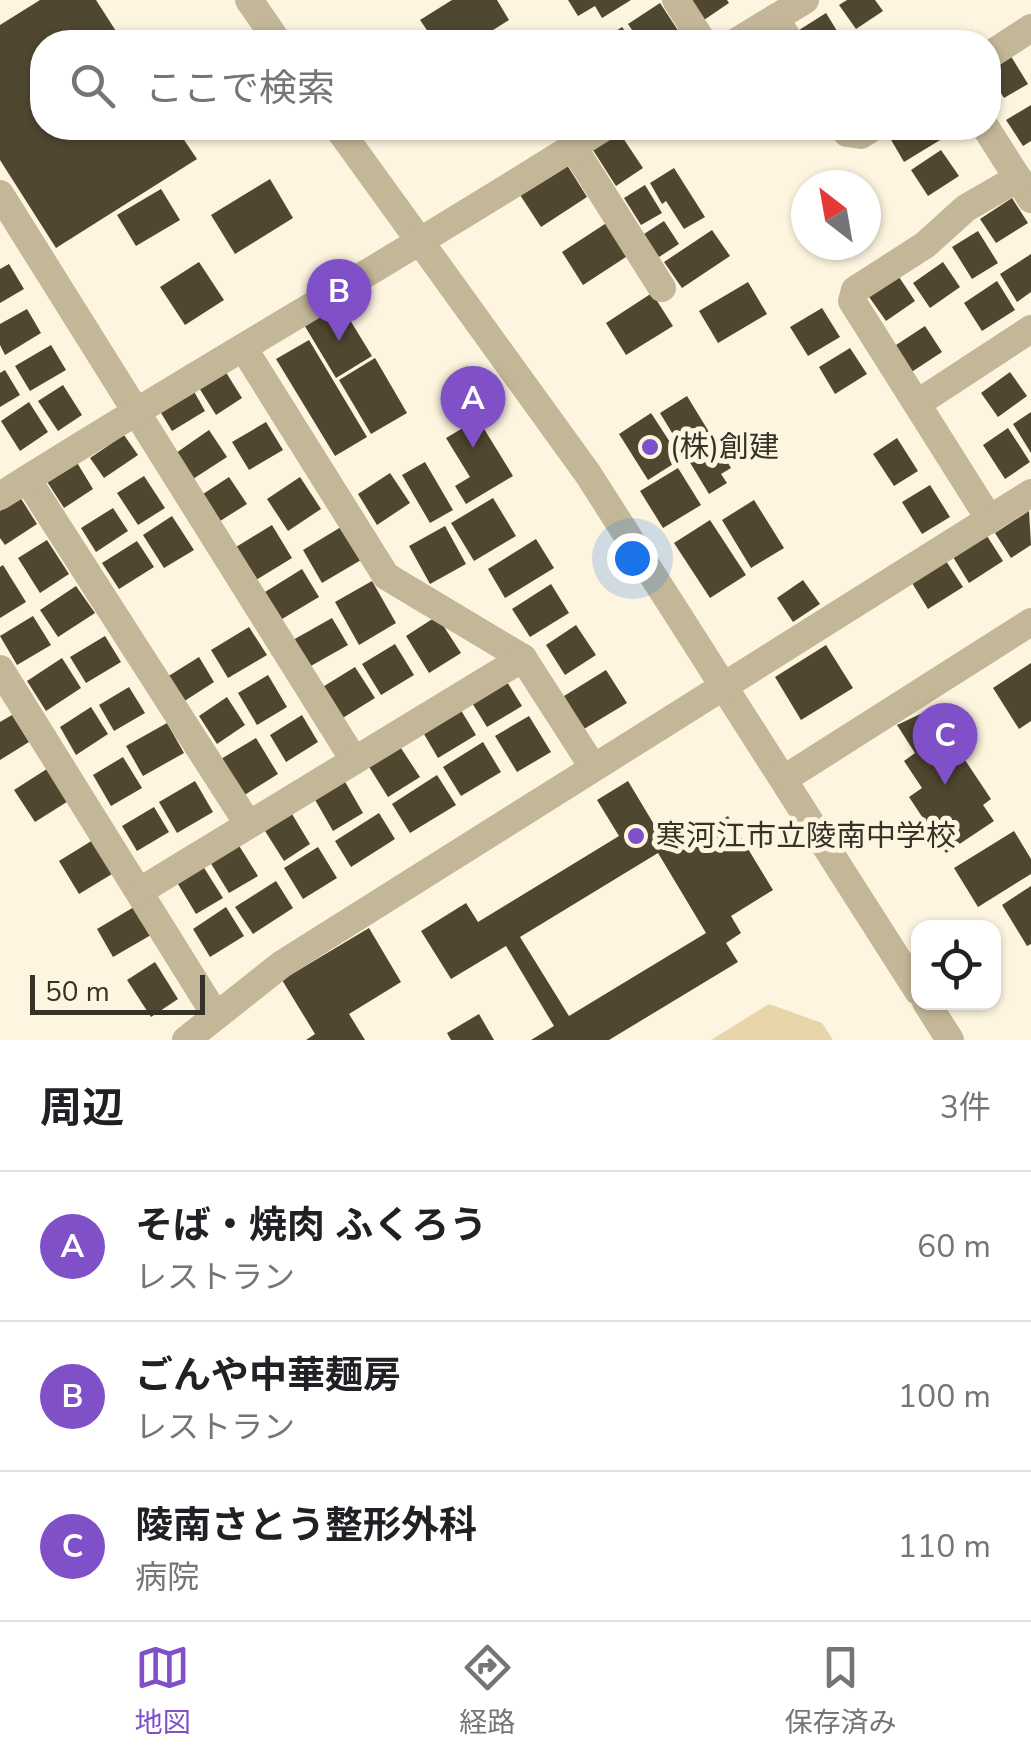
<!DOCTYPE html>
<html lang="ja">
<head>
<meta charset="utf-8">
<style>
  :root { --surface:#fff; --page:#f6f6f6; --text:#202124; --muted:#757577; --line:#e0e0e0; --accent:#8050c8 }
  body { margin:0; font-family:"Nunito Sans","Noto Sans JP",sans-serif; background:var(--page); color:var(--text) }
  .controls { position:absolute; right:30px; bottom:30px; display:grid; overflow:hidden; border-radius:20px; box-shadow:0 2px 8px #0004 }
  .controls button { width:90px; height:90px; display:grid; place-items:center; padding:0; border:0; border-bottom:2px solid var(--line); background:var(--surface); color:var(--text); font:50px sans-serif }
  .compass { position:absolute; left:791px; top:170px; width:90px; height:90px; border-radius:50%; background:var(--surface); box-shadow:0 2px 8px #0004; rotate:329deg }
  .scale { position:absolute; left:30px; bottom:25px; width:175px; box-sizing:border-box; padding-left:10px; border:5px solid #363228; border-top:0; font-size:28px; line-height:35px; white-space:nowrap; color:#363228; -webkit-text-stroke:8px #fef5e0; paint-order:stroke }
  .you { position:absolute; left:632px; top:558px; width:35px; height:35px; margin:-25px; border:8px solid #fff; border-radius:50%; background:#1a73e8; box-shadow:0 0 0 15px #1a73e833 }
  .badge { display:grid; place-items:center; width:65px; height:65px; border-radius:50%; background:var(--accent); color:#fff; font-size:32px; font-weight:700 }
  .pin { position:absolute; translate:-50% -82px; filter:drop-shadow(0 2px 5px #0008) }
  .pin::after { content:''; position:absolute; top:52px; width:35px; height:30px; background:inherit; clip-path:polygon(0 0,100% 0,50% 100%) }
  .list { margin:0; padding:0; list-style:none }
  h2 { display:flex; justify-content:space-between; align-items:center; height:130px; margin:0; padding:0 40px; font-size:42px }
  h2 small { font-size:32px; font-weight:400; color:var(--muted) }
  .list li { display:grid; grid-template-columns:65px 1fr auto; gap:30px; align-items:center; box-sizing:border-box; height:150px; padding:0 40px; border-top:2px solid var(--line) }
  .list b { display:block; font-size:38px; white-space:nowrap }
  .list p { margin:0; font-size:32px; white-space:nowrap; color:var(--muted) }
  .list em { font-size:32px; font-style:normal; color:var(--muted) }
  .icon { flex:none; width:55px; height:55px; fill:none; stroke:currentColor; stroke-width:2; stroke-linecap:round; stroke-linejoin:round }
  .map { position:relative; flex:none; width:1031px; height:1040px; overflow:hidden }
  .search { position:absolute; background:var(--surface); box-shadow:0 2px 8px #0004; left:30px; right:30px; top:30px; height:110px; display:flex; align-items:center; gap:25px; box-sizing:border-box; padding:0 35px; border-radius:40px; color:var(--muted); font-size:38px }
  .sheet { height:580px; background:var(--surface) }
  nav { display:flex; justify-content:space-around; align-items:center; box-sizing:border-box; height:140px; border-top:2px solid var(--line); background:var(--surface); font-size:28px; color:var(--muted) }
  nav a { display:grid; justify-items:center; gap:5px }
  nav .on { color:var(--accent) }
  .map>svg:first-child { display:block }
  .green { fill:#e8d5a9 }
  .building { fill:#504730; fill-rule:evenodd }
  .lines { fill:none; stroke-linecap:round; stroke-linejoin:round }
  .minor { stroke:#c4b798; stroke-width:28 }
  .poi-dot { fill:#8050c8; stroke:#fef5e0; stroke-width:4 }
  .labels { text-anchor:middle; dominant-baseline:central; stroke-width:10; stroke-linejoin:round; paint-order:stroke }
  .poi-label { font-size:30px; fill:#363228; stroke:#fef5e0; text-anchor:start }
</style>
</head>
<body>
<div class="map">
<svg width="1031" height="1040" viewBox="0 0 1031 1040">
  <rect width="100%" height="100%" fill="#fef5e0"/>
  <path class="green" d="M 769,1004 L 822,1023 L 833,1040 L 711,1040 Z"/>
  <g class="building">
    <path d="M 40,0 L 96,0 L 123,42 L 42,42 L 42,128 L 176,128 L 197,159 L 56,248 L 0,160 L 0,25 Z"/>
    <path d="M 452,0 L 497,0 L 509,20 L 474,42 L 435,42 L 420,20 Z"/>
    <path d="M 568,0 L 631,0 L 602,18 L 595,6 L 578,16 Z"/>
    <path d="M 692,0 L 727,0 L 729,3 L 704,20 Z"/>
    <path d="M 847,0 L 875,0 L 883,11 L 856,29 L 839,5 Z"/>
    <path d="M 660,3 L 681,35 L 670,42 L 640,42 L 628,24 Z"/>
    <path d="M 826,13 L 842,39 L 837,42 L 803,42 L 796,32 Z"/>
    <path d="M 622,27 L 633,42 L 600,42 Z"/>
    <path d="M 1009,53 L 1028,84 L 1004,98 L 988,72 L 988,65 Z"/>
    <path d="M 1031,105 L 1031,141 L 1023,146 L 1006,120 Z"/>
    <path d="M 896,128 L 946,128 L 950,134 L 904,162 L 887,133 Z"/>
    <path d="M 617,129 L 643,168 L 616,186 L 591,147 Z"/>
    <path d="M 941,150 L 959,176 L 928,196 L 911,170 Z"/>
    <path d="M 567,165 L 587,197 L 541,227 L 520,195 Z"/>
    <path d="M 674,168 L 705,217 L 684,229 L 666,201 L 662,204 L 650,183 Z"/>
    <path d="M 270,179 L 293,218 L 235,254 L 211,215 Z"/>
    <path d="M 645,185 L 662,213 L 641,225 L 624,198 Z"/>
    <path d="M 161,189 L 180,220 L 136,246 L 117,215 Z"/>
    <path d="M 1012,198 L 1028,223 L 996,243 L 980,219 Z"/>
    <path d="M 664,221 L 679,244 L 659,257 L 644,234 Z"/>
    <path d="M 608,222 L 629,255 L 583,285 L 562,252 Z"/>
    <path d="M 712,230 L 730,256 L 682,288 L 664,262 Z"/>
    <path d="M 978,231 L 998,263 L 972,279 L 952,247 Z"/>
    <path d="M 1031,254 L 1031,292 L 1017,302 L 1000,274 Z"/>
    <path d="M 199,262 L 224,300 L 185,325 L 160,287 Z"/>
    <path d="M 943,262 L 960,287 L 930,308 L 913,283 Z"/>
    <path d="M 9,264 L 24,289 L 0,303 L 0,269 Z"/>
    <path d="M 897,274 L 915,301 L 886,321 L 867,294 Z"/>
    <path d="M 997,281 L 1015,310 L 982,331 L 964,303 Z"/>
    <path d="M 748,282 L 767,314 L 718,343 L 699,311 Z"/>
    <path d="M 652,293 L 673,326 L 626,355 L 606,323 Z"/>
    <path d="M 339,302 L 372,356 L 336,378 L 303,323 Z"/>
    <path d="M 822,308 L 840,337 L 808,356 L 790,327 Z"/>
    <path d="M 27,309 L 41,333 L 5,355 L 0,345 L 0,324 Z"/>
    <path d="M 925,326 L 942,352 L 910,373 L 893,347 Z"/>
    <path d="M 309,340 L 367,437 L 335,456 L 276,359 Z"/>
    <path d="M 51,345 L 66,370 L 30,391 L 15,366 Z"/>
    <path d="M 850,348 L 867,374 L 835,394 L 819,367 Z"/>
    <path d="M 375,358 L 407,413 L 371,434 L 339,380 Z"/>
    <path d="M 222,366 L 242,398 L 216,415 L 196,383 Z"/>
    <path d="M 5,370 L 20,395 L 0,407 L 0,373 Z"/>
    <path d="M 1010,372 L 1027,396 L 998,417 L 981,393 Z"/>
    <path d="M 63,385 L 82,415 L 58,431 L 38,401 Z"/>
    <path d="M 192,388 L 205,411 L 172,431 L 158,408 Z"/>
    <path d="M 687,396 L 731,468 L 721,474 L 727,483 L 709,494 L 660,413 Z"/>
    <path d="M 29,402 L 48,432 L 20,451 L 1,421 Z"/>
    <path d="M 1031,412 L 1031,453 L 1013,424 Z"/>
    <path d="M 651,413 L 681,459 L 648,480 L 619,434 Z"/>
    <path d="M 478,419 L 513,476 L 466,504 L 455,486 L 470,477 L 446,438 Z"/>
    <path d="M 266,422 L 283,450 L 249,470 L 232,442 Z"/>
    <path d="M 1008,428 L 1030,462 L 1005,479 L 983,445 Z"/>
    <path d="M 209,430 L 227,457 L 193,479 L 176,453 Z"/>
    <path d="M 124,435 L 138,455 L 104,478 L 90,458 Z"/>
    <path d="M 897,438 L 918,471 L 894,486 L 873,454 Z"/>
    <path d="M 76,461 L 93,489 L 64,508 L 46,480 Z"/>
    <path d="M 425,462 L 453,510 L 430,523 L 402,475 Z"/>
    <path d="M 678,468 L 701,505 L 663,528 L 640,491 Z"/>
    <path d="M 390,473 L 410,503 L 377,525 L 358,494 Z"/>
    <path d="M 144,476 L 165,508 L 138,525 L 117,493 Z"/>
    <path d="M 229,477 L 247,504 L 217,523 L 200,496 Z"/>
    <path d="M 300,477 L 321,509 L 288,531 L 267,499 Z"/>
    <path d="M 930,485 L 950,517 L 922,534 L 902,502 Z"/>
    <path d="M 20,497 L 37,524 L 5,545 L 0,538 L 0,511 Z"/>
    <path d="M 493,498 L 516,536 L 474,561 L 451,523 Z"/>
    <path d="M 754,500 L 784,548 L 751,568 L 722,520 Z"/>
    <path d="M 113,508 L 128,531 L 96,552 L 81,528 Z"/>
    <path d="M 1029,511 L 1031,545 L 1011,558 L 995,533 Z"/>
    <path d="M 172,516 L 194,550 L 164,568 L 143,535 Z"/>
    <path d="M 710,520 L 746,575 L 710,598 L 674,543 Z"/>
    <path d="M 272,525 L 292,558 L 256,580 L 236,547 Z"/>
    <path d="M 445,526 L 466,564 L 430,584 L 409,546 Z"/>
    <path d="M 341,527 L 361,560 L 322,583 L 303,550 Z"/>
    <path d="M 987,536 L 1003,561 L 969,583 L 953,557 Z"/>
    <path d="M 536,539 L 554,568 L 505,598 L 488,569 Z"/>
    <path d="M 47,540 L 69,574 L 40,593 L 18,558 Z"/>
    <path d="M 137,541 L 154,567 L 119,589 L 102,563 Z"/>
    <path d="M 946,561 L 963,587 L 928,609 L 912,583 Z"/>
    <path d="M 3,565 L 26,602 L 0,618 L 0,567 Z"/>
    <path d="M 302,569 L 319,597 L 282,619 L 265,592 Z"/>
    <path d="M 803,580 L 820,604 L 793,622 L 777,598 Z"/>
    <path d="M 372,581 L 396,623 L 359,645 L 335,602 Z"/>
    <path d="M 551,584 L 569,613 L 530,637 L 512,609 Z"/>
    <path d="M 76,586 L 95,613 L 58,637 L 40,610 Z"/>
    <path d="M 33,616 L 51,645 L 17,665 L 0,636 Z"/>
    <path d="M 437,616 L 461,653 L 429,673 L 406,636 Z"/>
    <path d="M 332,618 L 348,645 L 309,667 L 293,640 Z"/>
    <path d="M 576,625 L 596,655 L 565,675 L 546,645 Z"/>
    <path d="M 249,627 L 267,655 L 228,678 L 211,650 Z"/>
    <path d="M 105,636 L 121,662 L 86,683 L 70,657 Z"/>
    <path d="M 395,644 L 414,675 L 381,695 L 362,664 Z"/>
    <path d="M 826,645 L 853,688 L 801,720 L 775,677 Z"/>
    <path d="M 199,657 L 214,682 L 183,702 L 167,677 Z"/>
    <path d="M 62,658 L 81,688 L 46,711 L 27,681 Z"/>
    <path d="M 1031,663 L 1031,721 L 1019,729 L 993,688 Z"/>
    <path d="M 355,667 L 375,698 L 341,719 L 321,688 Z"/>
    <path d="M 606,670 L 627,703 L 584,729 L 564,696 Z"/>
    <path d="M 268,675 L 287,707 L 257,725 L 238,693 Z"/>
    <path d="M 504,677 L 522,706 L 487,727 L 469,698 Z"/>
    <path d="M 129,687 L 145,713 L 114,731 L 99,705 Z"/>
    <path d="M 227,697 L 245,725 L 217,744 L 199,716 Z"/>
    <path d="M 91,707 L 108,734 L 76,755 L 60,727 Z"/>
    <path d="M 459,707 L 476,735 L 438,758 L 421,729 Z"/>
    <path d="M 931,709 L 991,799 L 983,805 L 994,821 L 946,853 L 909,797 L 922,788 L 904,761 L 915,753 L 897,725 Z"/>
    <path d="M 12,715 L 29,742 L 0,760 L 0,722 Z"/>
    <path d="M 302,715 L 318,742 L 286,762 L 270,735 Z"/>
    <path d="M 529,716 L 551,752 L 517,772 L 495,736 Z"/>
    <path d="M 167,723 L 184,753 L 143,776 L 126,746 Z"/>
    <path d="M 256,738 L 278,774 L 243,796 L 221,759 Z"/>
    <path d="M 397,742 L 420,777 L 388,797 L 366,762 Z"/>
    <path d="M 483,742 L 501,772 L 461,796 L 443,767 Z"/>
    <path d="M 123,757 L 142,788 L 111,806 L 93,775 Z"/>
    <path d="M 50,767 L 70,800 L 35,822 L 14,790 Z"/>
    <path d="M 437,775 L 456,805 L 410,833 L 392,804 Z"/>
    <path d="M 344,780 L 363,813 L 333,831 L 314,798 Z"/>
    <path d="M 195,781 L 213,812 L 177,833 L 159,802 Z"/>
    <path d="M 628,781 L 670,851 L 728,816 L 773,890 L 731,916 L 741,933 L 726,943 L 738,962 L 609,1040 L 531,1040 L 554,1026 L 506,946 L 451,979 L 421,931 L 466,903 L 478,922 L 619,836 L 597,800 ZM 658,853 L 706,933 L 569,1016 L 520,937 Z"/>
    <path d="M 154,807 L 169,832 L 137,851 L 122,826 Z"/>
    <path d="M 379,813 L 395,839 L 351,867 L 335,841 Z"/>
    <path d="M 292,814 L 310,844 L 284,861 L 265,831 Z"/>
    <path d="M 1014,831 L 1031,859 L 1031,874 L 978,907 L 954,868 Z"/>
    <path d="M 93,840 L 112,874 L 79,894 L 59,861 Z"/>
    <path d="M 238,844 L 258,876 L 229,893 L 210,862 Z"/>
    <path d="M 318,847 L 337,878 L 303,899 L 284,868 Z"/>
    <path d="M 201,863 L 223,898 L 196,914 L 175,879 Z"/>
    <path d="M 276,881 L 293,908 L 253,934 L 235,907 Z"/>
    <path d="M 1031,886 L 1031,944 L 1027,946 L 1002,905 Z"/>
    <path d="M 134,907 L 151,935 L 113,957 L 97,929 Z"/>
    <path d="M 226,907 L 244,936 L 210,957 L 193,929 Z"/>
    <path d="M 369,928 L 401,982 L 349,1014 L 365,1040 L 306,1040 L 315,1034 L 282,980 Z"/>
    <path d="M 155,962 L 178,999 L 151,1017 L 127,980 Z"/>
    <path d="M 479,1014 L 494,1040 L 451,1040 L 447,1033 Z"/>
  </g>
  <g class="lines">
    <g class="minor">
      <path d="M 249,0 L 278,42"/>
      <path d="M 676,0 L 703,42"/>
      <path d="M 775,18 L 790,42"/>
      <path d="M 736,42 L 805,0"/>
      <path d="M 988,56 L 1031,28"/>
      <path d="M 338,128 L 588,474 L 918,991"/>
      <path d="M 843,128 L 847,133 L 861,135 L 872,128"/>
      <path d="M 986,128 L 1031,199"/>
      <path d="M 573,147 L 662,288"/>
      <path d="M 0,194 L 354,760"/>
      <path d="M 244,349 L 386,576 L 523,658"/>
      <path d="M 918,403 L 1031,329"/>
      <path d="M 27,479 L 248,824"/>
      <path d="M 0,496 C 199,370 404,255 603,128"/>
      <path d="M 990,520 L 852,301 L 855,290 L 925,245 L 966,208 L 1018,178"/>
      <path d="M 0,669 L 216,1016"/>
      <path d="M 784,779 L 1031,622"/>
      <path d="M 140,891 L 523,658 L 593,767"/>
      <path d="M 926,1002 L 950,1040"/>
      <path d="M 186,1040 L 282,964 L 1031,493"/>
    </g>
  </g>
  <g class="poi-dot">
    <circle cx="650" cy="447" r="10"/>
    <circle cx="636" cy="836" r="10"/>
  </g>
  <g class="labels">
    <g class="poi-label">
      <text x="670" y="447">(株)創建</text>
      <text x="656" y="836">寒河江市立陵南中学校</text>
    </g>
  </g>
</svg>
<div class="controls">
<button><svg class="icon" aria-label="locate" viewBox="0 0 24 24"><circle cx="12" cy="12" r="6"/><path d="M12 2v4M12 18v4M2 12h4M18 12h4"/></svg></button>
</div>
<svg class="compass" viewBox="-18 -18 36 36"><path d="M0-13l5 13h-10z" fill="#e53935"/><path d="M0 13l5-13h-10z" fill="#757577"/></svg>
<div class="scale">50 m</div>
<div class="you"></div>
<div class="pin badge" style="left:473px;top:448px">A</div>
<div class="pin badge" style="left:339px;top:341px">B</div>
<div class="pin badge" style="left:945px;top:785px">C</div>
<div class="search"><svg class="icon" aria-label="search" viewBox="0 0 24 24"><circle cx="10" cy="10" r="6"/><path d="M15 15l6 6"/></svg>ここで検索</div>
</div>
<section class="sheet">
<h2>周辺<small>3件</small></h2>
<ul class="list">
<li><span class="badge">A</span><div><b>そば・焼肉 ふくろう</b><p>レストラン</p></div><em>60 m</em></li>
<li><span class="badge">B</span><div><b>ごんや中華麺房</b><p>レストラン</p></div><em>100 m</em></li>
<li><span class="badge">C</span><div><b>陵南さとう整形外科</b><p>病院</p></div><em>110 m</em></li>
</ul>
</section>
<nav>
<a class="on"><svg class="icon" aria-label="map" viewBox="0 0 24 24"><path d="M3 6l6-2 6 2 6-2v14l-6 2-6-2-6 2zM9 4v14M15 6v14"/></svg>地図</a>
<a><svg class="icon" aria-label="directions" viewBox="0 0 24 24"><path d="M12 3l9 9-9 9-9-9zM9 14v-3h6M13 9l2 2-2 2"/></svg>経路</a>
<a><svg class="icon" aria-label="saved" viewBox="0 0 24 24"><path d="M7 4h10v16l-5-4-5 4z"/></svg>保存済み</a>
</nav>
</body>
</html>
